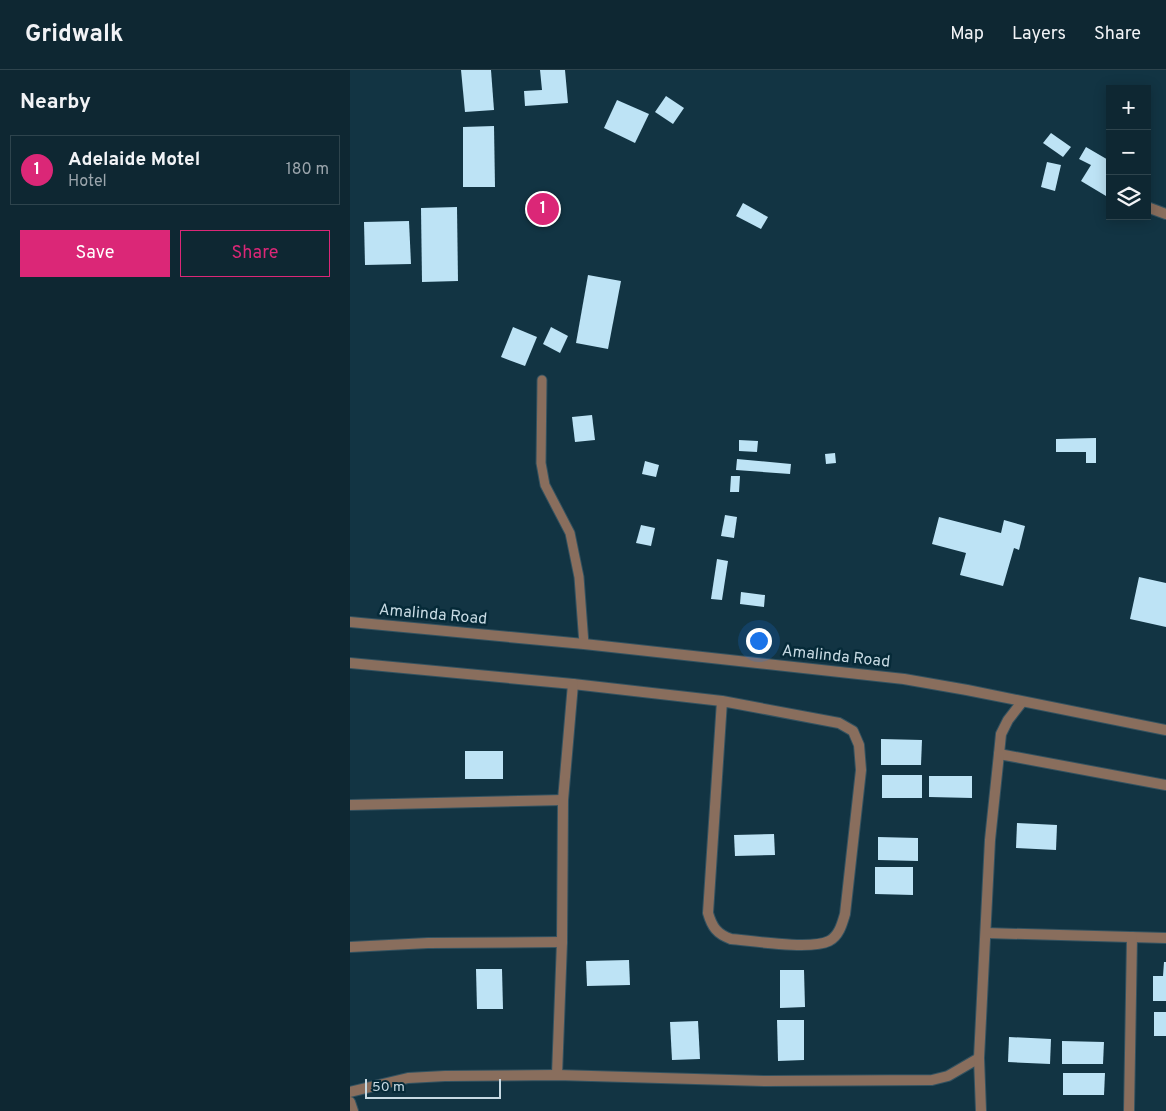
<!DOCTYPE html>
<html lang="en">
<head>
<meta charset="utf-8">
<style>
  :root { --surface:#0e2732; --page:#1c333e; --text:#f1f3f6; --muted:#9ba5ac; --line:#2e444d; --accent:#db2777 }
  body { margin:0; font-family:Overpass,sans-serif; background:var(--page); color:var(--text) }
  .controls { position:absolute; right:15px; top:15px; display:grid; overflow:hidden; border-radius:0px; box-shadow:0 2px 12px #0003 }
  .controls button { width:45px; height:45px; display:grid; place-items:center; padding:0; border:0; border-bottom:1px solid var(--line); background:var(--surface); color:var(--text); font:25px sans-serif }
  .scale { position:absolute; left:15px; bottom:12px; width:136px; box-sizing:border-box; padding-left:5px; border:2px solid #c7dae3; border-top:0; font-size:14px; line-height:18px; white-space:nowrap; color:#c7dae3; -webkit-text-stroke:4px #062a38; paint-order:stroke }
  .you { position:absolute; left:408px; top:570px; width:18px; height:18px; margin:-12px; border:4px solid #fff; border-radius:50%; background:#1a73e8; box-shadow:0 0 0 8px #1a73e833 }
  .badge { display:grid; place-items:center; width:32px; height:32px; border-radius:50%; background:var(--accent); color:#fff; font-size:16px; font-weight:700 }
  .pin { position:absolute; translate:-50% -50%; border:2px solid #fff; box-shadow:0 1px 5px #0006 }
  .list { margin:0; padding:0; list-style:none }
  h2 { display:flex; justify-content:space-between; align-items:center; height:65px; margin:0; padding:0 20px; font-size:21px }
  h2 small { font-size:16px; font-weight:400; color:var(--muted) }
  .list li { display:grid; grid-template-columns:32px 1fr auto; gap:15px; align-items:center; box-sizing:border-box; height:70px; margin:0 10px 10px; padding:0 10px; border:1px solid var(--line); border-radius:0px }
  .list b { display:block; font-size:19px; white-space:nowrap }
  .list p { margin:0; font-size:16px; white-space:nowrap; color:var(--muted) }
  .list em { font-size:16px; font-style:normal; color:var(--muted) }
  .actions { display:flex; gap:10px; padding:15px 20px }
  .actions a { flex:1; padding:11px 0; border:1px solid var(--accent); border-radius:0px; text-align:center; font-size:18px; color:var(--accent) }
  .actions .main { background:var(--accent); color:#fff }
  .icon { flex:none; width:28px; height:28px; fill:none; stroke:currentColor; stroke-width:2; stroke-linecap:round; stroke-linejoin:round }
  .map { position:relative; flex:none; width:816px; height:1041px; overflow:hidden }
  header { display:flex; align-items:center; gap:30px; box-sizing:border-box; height:70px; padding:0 25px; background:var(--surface); border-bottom:1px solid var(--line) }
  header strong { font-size:24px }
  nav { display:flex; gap:28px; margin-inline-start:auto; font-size:18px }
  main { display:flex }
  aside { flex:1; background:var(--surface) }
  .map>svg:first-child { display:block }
  .building { fill:#bde3f5 }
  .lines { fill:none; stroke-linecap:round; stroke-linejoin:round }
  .service-casing { stroke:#335260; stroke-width:11 }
  .minor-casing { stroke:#335260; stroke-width:12 }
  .tertiary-casing { stroke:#335260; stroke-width:12 }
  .service { stroke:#896e5d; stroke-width:9 }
  .minor { stroke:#896e5d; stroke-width:10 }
  .tertiary { stroke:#896e5d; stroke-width:10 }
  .labels { text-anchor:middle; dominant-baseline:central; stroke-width:5; stroke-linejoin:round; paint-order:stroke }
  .street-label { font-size:16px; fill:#c7dae3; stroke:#062a38 }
</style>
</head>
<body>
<header>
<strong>Gridwalk</strong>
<nav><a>Map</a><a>Layers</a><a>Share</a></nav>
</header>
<main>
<aside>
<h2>Nearby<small></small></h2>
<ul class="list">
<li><span class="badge">1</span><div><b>Adelaide Motel</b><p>Hotel</p></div><em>180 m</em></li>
</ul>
<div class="actions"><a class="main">Save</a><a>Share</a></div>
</aside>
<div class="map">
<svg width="816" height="1041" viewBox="0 0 816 1041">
  <rect width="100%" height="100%" fill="#123443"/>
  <g class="building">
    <path d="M 111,0 L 141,0 L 144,40 L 115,42 Z"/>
    <path d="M 190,0 L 215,0 L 218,33 L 175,36 L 174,21 L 192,20 Z"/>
    <path d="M 316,26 L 334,38 L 323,54 L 305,42 Z"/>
    <path d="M 267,30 L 299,44 L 285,73 L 254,58 Z"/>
    <path d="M 144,56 L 145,117 L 113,117 L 113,57 Z"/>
    <path d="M 701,63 L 721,77 L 713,87 L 693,73 Z"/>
    <path d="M 736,77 L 760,91 L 760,119 L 756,126 L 731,111 L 741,95 L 729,89 Z"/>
    <path d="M 697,92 L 711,95 L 705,121 L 691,117 Z"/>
    <path d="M 393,133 L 418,147 L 411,159 L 386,146 Z"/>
    <path d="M 107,137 L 108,211 L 72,212 L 71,138 Z"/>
    <path d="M 59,151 L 61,194 L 15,195 L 14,152 Z"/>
    <path d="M 238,205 L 271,211 L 258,279 L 226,273 Z"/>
    <path d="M 163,257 L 187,267 L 175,296 L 151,287 Z"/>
    <path d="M 201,257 L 218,266 L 210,283 L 193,274 Z"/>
    <path d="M 242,345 L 245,370 L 225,372 L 222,347 Z"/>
    <path d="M 746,368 L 746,393 L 736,393 L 736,382 L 706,382 L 706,369 Z"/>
    <path d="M 389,370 L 408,371 L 407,382 L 389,381 Z"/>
    <path d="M 485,383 L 486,393 L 476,394 L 475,384 Z"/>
    <path d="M 387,389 L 441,394 L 440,404 L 386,400 Z"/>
    <path d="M 295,391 L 309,395 L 306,407 L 292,404 Z"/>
    <path d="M 381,406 L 390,406 L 389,422 L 380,422 Z"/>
    <path d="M 375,445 L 387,447 L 384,468 L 371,466 Z"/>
    <path d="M 589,447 L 651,463 L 654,450 L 675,456 L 669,480 L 664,478 L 653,516 L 610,505 L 616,483 L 582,474 Z"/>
    <path d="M 291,455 L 305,458 L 301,476 L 286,473 Z"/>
    <path d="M 367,489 L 378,491 L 372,530 L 361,529 Z"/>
    <path d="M 789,507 L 816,513 L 816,557 L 780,549 Z"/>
    <path d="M 391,522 L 415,525 L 414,537 L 390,534 Z"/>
    <path d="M 531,669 L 572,670 L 571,695 L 531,695 Z"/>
    <rect x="115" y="681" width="38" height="28"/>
    <rect x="532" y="705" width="40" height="23"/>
    <path d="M 579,706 L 622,706 L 622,728 L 579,727 Z"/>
    <path d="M 667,753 L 707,755 L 706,780 L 666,778 Z"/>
    <path d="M 424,764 L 425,785 L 385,786 L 384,765 Z"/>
    <path d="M 528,767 L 568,768 L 568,791 L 528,790 Z"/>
    <path d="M 525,797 L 563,797 L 563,825 L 525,824 Z"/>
    <path d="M 279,890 L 280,915 L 237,916 L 236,891 Z"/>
    <path d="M 814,892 L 816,892 L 816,931 L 803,931 L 803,906 L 813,906 Z"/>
    <path d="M 126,899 L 152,899 L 153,939 L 127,939 Z"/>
    <path d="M 430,900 L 454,900 L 455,937 L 430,938 Z"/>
    <rect x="804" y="942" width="12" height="24"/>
    <path d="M 427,950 L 454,950 L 454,990 L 428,991 Z"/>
    <path d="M 348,951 L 350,989 L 322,990 L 320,952 Z"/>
    <path d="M 659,967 L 701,969 L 700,994 L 658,992 Z"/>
    <path d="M 712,971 L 754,972 L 753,994 L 712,994 Z"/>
    <path d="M 713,1003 L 755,1003 L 754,1025 L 713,1025 Z"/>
  </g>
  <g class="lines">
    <defs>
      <path id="service" d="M 192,310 L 191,393 L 195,415 L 220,463 L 229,507 L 234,574"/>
      <g id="minor">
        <path d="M 797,137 L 816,144"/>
        <path d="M 0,593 L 223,614 L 372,631 L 489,653 L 503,661 L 509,675 L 511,700 L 495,844 C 492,854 489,866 479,871 C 461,880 403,871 381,869 C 367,864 362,857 358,843 L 372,631"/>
        <path d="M 649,684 L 816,715"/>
        <path d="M 0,735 L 213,730"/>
        <path d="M 636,863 L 816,868"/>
        <path d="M 0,877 L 78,873 L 212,872"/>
        <path d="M 207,1005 L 212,872 L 213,730 L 223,614"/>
        <path d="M 0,1022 L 58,1008 L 95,1006 L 207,1005 L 416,1011 L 582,1010 L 598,1006 L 629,988"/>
        <path d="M 0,1032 L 3,1041"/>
        <path d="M 631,1041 L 629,988 L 640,770 L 649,684 L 651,664 L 658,650 L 672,632"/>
        <path d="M 779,1041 L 782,867"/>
      </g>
      <path id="tertiary" d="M 0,552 L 234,574 L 554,609 L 617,620 L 816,660"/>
    </defs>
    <use href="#service" class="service-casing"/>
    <use href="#minor" class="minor-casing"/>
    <use href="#tertiary" class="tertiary-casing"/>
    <use href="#service" class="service"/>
    <use href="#minor" class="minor"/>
    <use href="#tertiary" class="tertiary"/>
  </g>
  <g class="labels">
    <g class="street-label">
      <text transform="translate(83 545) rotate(5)">Amalinda Road</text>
      <text transform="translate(486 587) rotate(6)">Amalinda Road</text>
    </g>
  </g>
</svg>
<div class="controls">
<button>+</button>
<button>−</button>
<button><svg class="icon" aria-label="layers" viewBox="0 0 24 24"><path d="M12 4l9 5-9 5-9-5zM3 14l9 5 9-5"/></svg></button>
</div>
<div class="scale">50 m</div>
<div class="you"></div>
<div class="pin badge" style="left:193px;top:139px">1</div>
</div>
</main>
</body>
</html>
